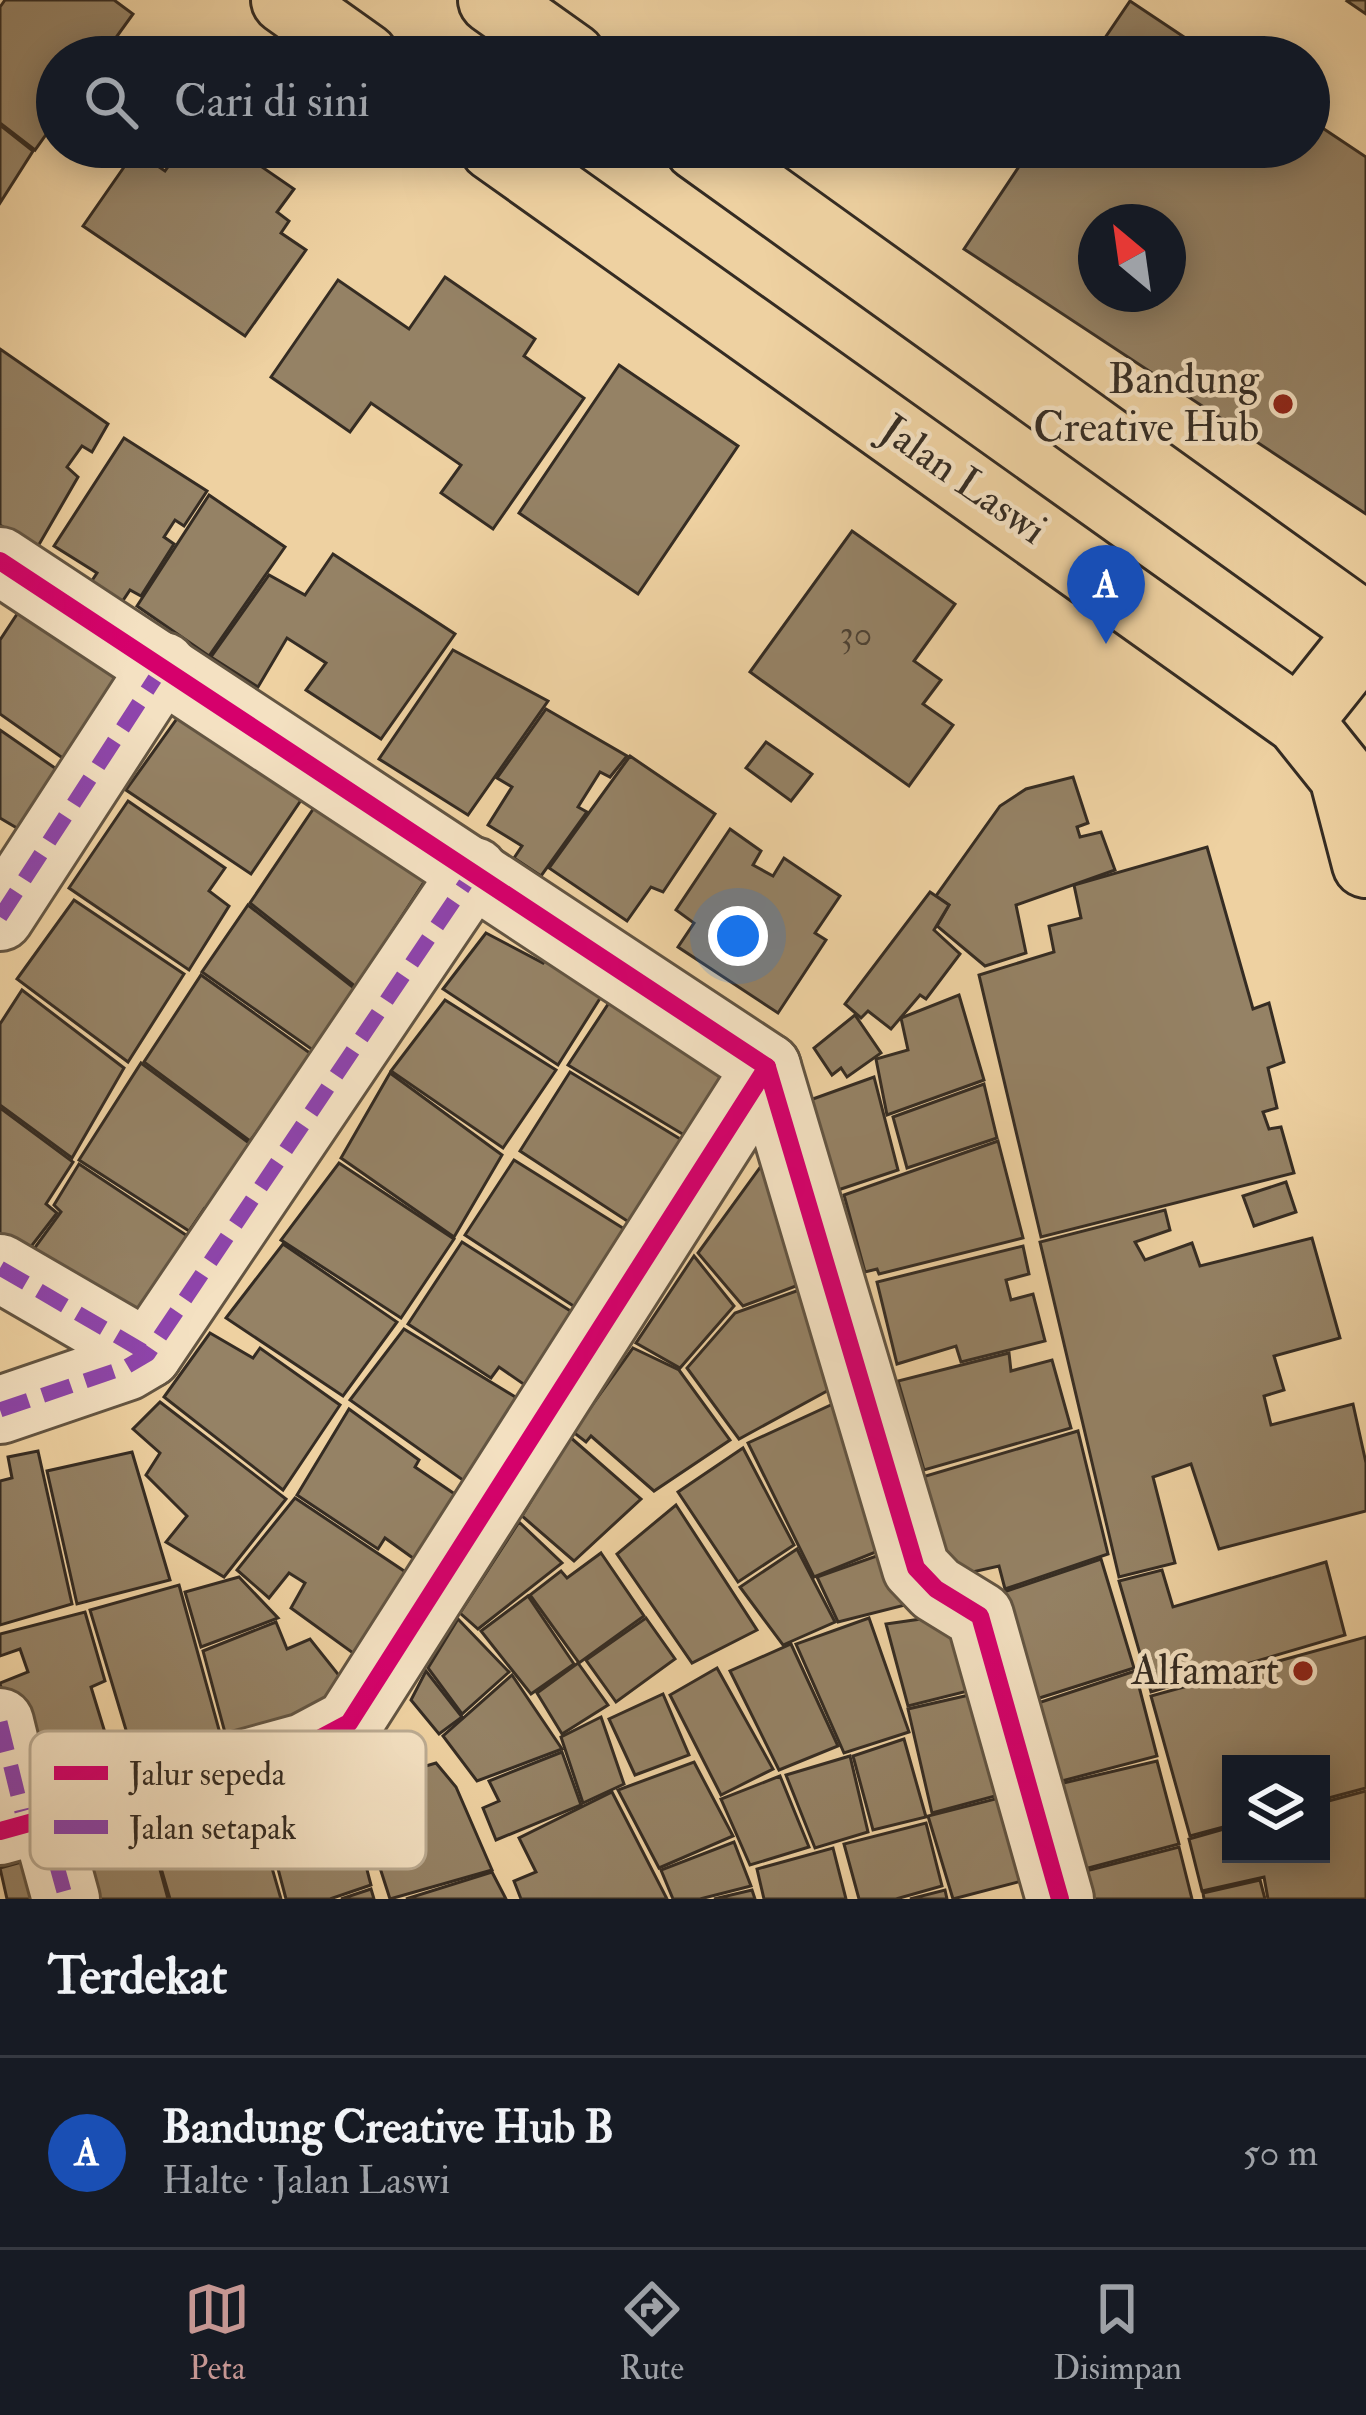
<!DOCTYPE html>
<html lang="id">
<head>
<meta charset="utf-8">
<style>
  :root { --surface:#171b24; --page:#20242c; --text:#f1f3f6; --muted:#9ea1a6; --line:#363941; --accent:#c59692 }
  body { margin:0; font-family:"IM FELL Double Pica",serif; background:var(--page); color:var(--text) }
  .controls { position:absolute; right:36px; bottom:36px; display:grid; overflow:hidden; border-radius:0px; box-shadow:0 6px 30px #0003 }
  .controls button { width:108px; height:108px; display:grid; place-items:center; padding:0; border:0; border-bottom:3px solid var(--line); background:var(--surface); color:var(--text); font:60px sans-serif }
  .compass { position:absolute; left:1078px; top:204px; width:108px; height:108px; border-radius:50%; background:var(--surface); box-shadow:0 6px 30px #0003; rotate:331deg }
  .you { position:absolute; left:738px; top:936px; width:42px; height:42px; margin:-30px; border:9px solid #fff; border-radius:50%; background:#1a73e8; box-shadow:0 0 0 18px #1a73e833 }
  .badge { display:grid; place-items:center; width:78px; height:78px; border-radius:50%; background:var(--accent); color:#fff; font-size:39px; font-weight:700 }
  .pin { position:absolute; translate:-50% -99px; filter:drop-shadow(0 3px 6px #0008) }
  .pin::after { content:''; position:absolute; top:63px; width:42px; height:36px; background:inherit; clip-path:polygon(0 0,100% 0,50% 100%) }
  .list { margin:0; padding:0; list-style:none }
  h2 { display:flex; justify-content:space-between; align-items:center; height:156px; margin:0; padding:0 48px; font-size:51px }
  h2 small { font-size:39px; font-weight:400; color:var(--muted) }
  .list li { display:grid; grid-template-columns:78px 1fr auto; gap:36px; align-items:center; box-sizing:border-box; height:192px; padding:0 48px; border-top:3px solid var(--line) }
  .list b { display:block; font-size:45px; white-space:nowrap }
  .list p { margin:0; font-size:39px; white-space:nowrap; color:var(--muted) }
  .list em { font-size:39px; font-style:normal; color:var(--muted) }
  .icon { flex:none; width:66px; height:66px; fill:none; stroke:currentColor; stroke-width:2; stroke-linecap:round; stroke-linejoin:round }
  .map { position:relative; flex:none; width:1366px; height:1899px; overflow:hidden }
  .search { position:absolute; background:var(--surface); box-shadow:0 6px 30px #0003; left:36px; right:36px; top:36px; height:132px; display:flex; align-items:center; gap:30px; box-sizing:border-box; padding:0 42px; border-radius:66px; color:var(--muted); font-size:45px }
  .sheet { height:348px; background:var(--surface) }
  nav { display:flex; justify-content:space-around; align-items:center; box-sizing:border-box; height:168px; border-top:3px solid var(--line); background:var(--surface); font-size:33px; color:var(--muted) }
  nav a { display:grid; justify-items:center; gap:6px }
  nav .on { color:var(--accent) }
  .map>svg:first-child { display:block }
  .building { fill:#958265; stroke:#352c23; stroke-width:3; fill-rule:evenodd }
  .lines { fill:none; stroke-linecap:round; stroke-linejoin:round }
  .minor-casing { stroke:#635542; stroke-width:72 }
  .major-casing { stroke:#352c23; stroke-width:72 }
  .minor { stroke:#f4e1c2; stroke-width:66 }
  .major { stroke:#eed1a1; stroke-width:66 }
  .quiet { stroke:#8e44ad; stroke-width:15; stroke-dasharray:30 15; stroke-linecap:butt }
  .cycleway-casing { stroke:#f4e1c2; stroke-width:26 }
  .cycleway { stroke:#d6006c; stroke-width:18 }
  .poi-dot { fill:#8f2418; stroke:#f4e1c2; stroke-width:4.5 }
  .labels { text-anchor:middle; dominant-baseline:central; stroke-width:9; stroke-linejoin:round; paint-order:stroke }
  .number-label { font-size:36px; fill:#4d4234 }
  .poi-label { font-size:42px; fill:#352c23; stroke:#f4e1c2; text-anchor:end }
  .street-label { font-size:42px; fill:#352c23; stroke:#f4e1c2 }
  .key { fill:#f4e1c2; stroke:#bbab92; stroke-width:3 }
  .key-label { font-size:33px; fill:#352c23 }
</style>
</head>
<body>
<div class="map">
<svg width="1366" height="1899" viewBox="0 0 1366 1899">
  <rect width="100%" height="100%" fill="#eed1a1"/>
  <filter id="stains"><feTurbulence type="fractalNoise" baseFrequency=".00167" numOctaves="4"/><feColorMatrix values="0 0 0 0 .2 0 0 0 0 .09 0 0 0 0 .02 0 0 0 .5 -.17"/></filter>
  <radialGradient id="worn" r=".72"><stop offset=".6" stop-color="#630" stop-opacity="0"/><stop offset="1" stop-color="#630" stop-opacity=".3"/></radialGradient>
  <g class="building">
    <path d="M 5,0 L 114,0 L 133,14 L 102,57 L 57,57 L 57,119 L 35,150 L 0,123 L 0,7 Z"/>
    <path d="M 1366,0 L 1366,14 L 1347,1 L 1348,0 Z"/>
    <path d="M 1130,1 L 1214,57 L 1092,57 Z"/>
    <path d="M 1309,119 L 1366,157 L 1366,514 L 964,249 L 1032,147 L 1309,147 ZM 1096,222 L 1168,222 L 1168,294 L 1096,294 Z"/>
    <path d="M 0,125 L 33,151 L 0,203 Z"/>
    <path d="M 138,147 L 153,148 L 146,158 L 165,171 L 182,147 L 233,147 L 294,189 L 277,212 L 289,221 L 281,233 L 306,250 L 245,336 L 83,226 Z"/>
    <path d="M 445,277 L 535,339 L 524,356 L 584,398 L 493,529 L 441,493 L 461,465 L 371,403 L 350,432 L 271,377 L 338,280 L 409,329 Z"/>
    <path d="M 0,349 L 108,424 L 92,452 L 82,446 L 67,467 L 78,477 L 37,548 L 0,525 Z"/>
    <path d="M 619,365 L 738,446 L 638,594 L 519,513 Z"/>
    <path d="M 124,438 L 207,491 L 184,526 L 175,520 L 164,537 L 174,544 L 141,596 L 130,590 L 120,605 L 89,585 L 97,573 L 54,546 Z"/>
    <path d="M 209,495 L 285,547 L 209,656 L 137,606 Z"/>
    <path d="M 852,531 L 955,604 L 914,661 L 941,680 L 923,704 L 953,725 L 909,786 L 750,672 Z"/>
    <path d="M 333,554 L 455,634 L 381,739 L 306,690 L 326,663 L 287,638 L 258,687 L 211,657 L 269,575 L 305,595 Z"/>
    <path d="M 25,602 L 136,672 L 64,759 L 0,714 L 0,640 Z"/>
    <path d="M 453,650 L 548,701 L 468,815 L 379,759 Z"/>
    <path d="M 186,706 L 312,784 L 251,874 L 126,790 Z"/>
    <path d="M 546,709 L 627,756 L 610,777 L 600,772 L 578,807 L 587,812 L 541,876 L 514,858 L 522,846 L 488,825 L 512,787 L 497,778 Z"/>
    <path d="M 0,730 L 65,775 L 27,834 L 0,818 Z"/>
    <path d="M 766,742 L 812,774 L 791,801 L 746,768 Z"/>
    <path d="M 630,756 L 715,814 L 663,892 L 651,887 L 627,921 L 549,868 Z"/>
    <path d="M 1073,777 L 1088,823 L 1077,827 L 1080,837 L 1101,832 L 1115,870 L 1016,905 L 1026,953 L 985,966 L 937,926 L 949,905 L 936,896 L 1000,806 L 1026,789 Z"/>
    <path d="M 326,790 L 426,879 L 391,933 L 398,938 L 361,991 L 250,903 Z"/>
    <path d="M 128,801 L 225,868 L 209,891 L 229,906 L 189,970 L 69,888 Z"/>
    <path d="M 730,829 L 761,851 L 753,865 L 773,876 L 784,858 L 840,896 L 815,933 L 826,940 L 778,1013 L 678,947 L 694,923 L 676,910 Z"/>
    <path d="M 1207,847 L 1253,1009 L 1269,1003 L 1284,1062 L 1268,1068 L 1277,1108 L 1263,1112 L 1269,1129 L 1281,1127 L 1294,1173 L 1041,1237 L 979,975 L 1054,952 L 1049,926 L 1081,918 L 1074,885 Z"/>
    <path d="M 930,892 L 949,905 L 934,930 L 960,954 L 926,999 L 920,995 L 891,1029 L 868,1011 L 861,1018 L 845,1004 Z"/>
    <path d="M 74,900 L 184,974 L 128,1062 L 17,979 Z"/>
    <path d="M 248,905 L 359,992 L 317,1053 L 202,972 Z"/>
    <path d="M 486,933 L 543,963 L 561,938 L 616,973 L 558,1065 L 443,989 Z"/>
    <path d="M 201,975 L 314,1056 L 250,1141 L 144,1062 Z"/>
    <path d="M 624,980 L 741,1070 L 699,1144 L 568,1065 Z"/>
    <path d="M 22,990 L 124,1068 L 72,1158 L 0,1105 L 0,1024 Z"/>
    <path d="M 959,995 L 984,1080 L 887,1115 L 876,1059 L 908,1050 L 901,1018 Z"/>
    <path d="M 445,1000 L 556,1070 L 503,1148 L 391,1071 Z"/>
    <path d="M 855,1015 L 881,1053 L 847,1077 L 841,1068 L 832,1075 L 814,1048 Z"/>
    <path d="M 141,1063 L 249,1143 L 212,1216 L 204,1209 L 189,1231 L 79,1160 Z"/>
    <path d="M 570,1072 L 695,1148 L 641,1230 L 520,1151 Z"/>
    <path d="M 390,1073 L 502,1155 L 454,1237 L 341,1158 Z"/>
    <path d="M 874,1077 L 898,1170 L 835,1191 L 810,1100 Z"/>
    <path d="M 984,1084 L 997,1138 L 907,1168 L 893,1117 Z"/>
    <path d="M 0,1108 L 73,1162 L 46,1204 L 57,1213 L 23,1257 L 0,1242 Z"/>
    <path d="M 780,1140 L 822,1276 L 743,1306 L 698,1253 Z"/>
    <path d="M 998,1141 L 1023,1238 L 879,1274 L 877,1269 L 865,1272 L 844,1195 Z"/>
    <path d="M 514,1160 L 642,1240 L 601,1324 L 465,1235 Z"/>
    <path d="M 339,1163 L 454,1239 L 401,1318 L 281,1240 Z"/>
    <path d="M 79,1164 L 213,1253 L 131,1337 L 20,1268 L 61,1212 L 54,1205 Z"/>
    <path d="M 1286,1182 L 1296,1212 L 1254,1226 L 1243,1196 Z"/>
    <path d="M 1165,1210 L 1170,1230 L 1135,1242 L 1145,1260 L 1192,1243 L 1200,1266 L 1312,1238 L 1340,1338 L 1274,1356 L 1284,1390 L 1264,1396 L 1271,1425 L 1353,1404 L 1366,1463 L 1366,1511 L 1219,1549 L 1191,1464 L 1153,1477 L 1175,1563 L 1119,1577 L 1040,1242 Z"/>
    <path d="M 462,1242 L 594,1326 L 545,1399 L 499,1367 L 491,1378 L 408,1324 Z"/>
    <path d="M 283,1244 L 397,1322 L 343,1396 L 226,1318 Z"/>
    <path d="M 1023,1246 L 1029,1274 L 1006,1280 L 1011,1300 L 1033,1294 L 1045,1341 L 961,1362 L 956,1346 L 897,1364 L 877,1282 Z"/>
    <path d="M 694,1256 L 734,1306 L 680,1368 L 636,1343 Z"/>
    <path d="M 827,1280 L 849,1379 L 739,1439 L 687,1368 L 735,1313 Z"/>
    <path d="M 404,1329 L 530,1406 L 474,1488 L 350,1400 Z"/>
    <path d="M 210,1333 L 253,1358 L 260,1348 L 340,1405 L 283,1490 L 164,1397 Z"/>
    <path d="M 633,1348 L 679,1370 L 730,1440 L 654,1491 L 591,1436 L 586,1442 L 573,1432 Z"/>
    <path d="M 1009,1353 L 1011,1371 L 1052,1360 L 1071,1428 L 924,1470 L 898,1381 Z"/>
    <path d="M 846,1398 L 898,1543 L 814,1577 L 748,1443 Z"/>
    <path d="M 160,1402 L 286,1499 L 224,1577 L 166,1542 L 187,1516 L 146,1475 L 160,1453 L 133,1429 Z"/>
    <path d="M 349,1409 L 419,1460 L 415,1467 L 468,1503 L 431,1571 L 385,1538 L 378,1549 L 297,1495 Z"/>
    <path d="M 1078,1431 L 1108,1554 L 1005,1589 L 999,1566 L 950,1577 L 919,1478 Z"/>
    <path d="M 570,1437 L 641,1499 L 574,1561 L 522,1516 Z"/>
    <path d="M 743,1448 L 794,1545 L 738,1582 L 678,1492 Z"/>
    <path d="M 38,1451 L 72,1604 L 0,1625 L 0,1481 L 12,1478 L 8,1457 Z"/>
    <path d="M 132,1452 L 170,1580 L 77,1604 L 47,1471 Z"/>
    <path d="M 295,1498 L 419,1581 L 364,1661 L 291,1608 L 305,1583 L 289,1573 L 269,1598 L 237,1570 Z"/>
    <path d="M 676,1505 L 757,1630 L 692,1663 L 617,1554 Z"/>
    <path d="M 519,1522 L 562,1563 L 478,1629 L 460,1613 Z"/>
    <path d="M 902,1547 L 917,1602 L 838,1622 L 817,1577 Z"/>
    <path d="M 797,1549 L 835,1622 L 783,1645 L 740,1587 Z"/>
    <path d="M 601,1553 L 644,1616 L 579,1663 L 530,1595 L 561,1571 L 567,1578 Z"/>
    <path d="M 1101,1559 L 1134,1668 L 1030,1701 L 998,1594 Z"/>
    <path d="M 1326,1562 L 1345,1635 L 1151,1692 L 1119,1581 L 1162,1570 L 1173,1607 Z"/>
    <path d="M 239,1577 L 278,1618 L 201,1647 L 185,1592 Z"/>
    <path d="M 179,1585 L 226,1755 L 135,1760 L 90,1610 Z"/>
    <path d="M 528,1596 L 574,1664 L 531,1694 L 481,1631 Z"/>
    <path d="M 85,1612 L 105,1681 L 91,1687 L 114,1762 L 24,1784 L 0,1683 L 28,1672 L 20,1649 L 0,1656 L 0,1634 Z"/>
    <path d="M 970,1612 L 988,1686 L 908,1706 L 886,1624 Z"/>
    <path d="M 646,1618 L 675,1659 L 616,1702 L 586,1660 Z"/>
    <path d="M 869,1618 L 909,1732 L 844,1753 L 796,1644 Z"/>
    <path d="M 458,1619 L 509,1672 L 462,1714 L 428,1668 Z"/>
    <path d="M 276,1622 L 287,1649 L 310,1639 L 361,1703 L 231,1755 L 203,1651 Z"/>
    <path d="M 1366,1637 L 1366,1788 L 1321,1800 L 1321,1764 L 1231,1764 L 1231,1825 L 1190,1836 L 1151,1696 Z"/>
    <path d="M 791,1644 L 838,1746 L 779,1770 L 730,1671 Z"/>
    <path d="M 578,1663 L 608,1705 L 562,1734 L 537,1693 Z"/>
    <path d="M 717,1668 L 773,1769 L 721,1795 L 670,1695 Z"/>
    <path d="M 426,1671 L 462,1717 L 439,1734 L 411,1700 Z"/>
    <path d="M 1135,1671 L 1157,1756 L 1054,1783 L 1032,1705 Z"/>
    <path d="M 512,1675 L 562,1749 L 477,1781 L 443,1736 Z"/>
    <path d="M 991,1690 L 1021,1789 L 932,1813 L 908,1709 Z"/>
    <path d="M 663,1694 L 689,1755 L 635,1775 L 609,1719 Z"/>
    <path d="M 601,1717 L 624,1784 L 583,1803 L 561,1737 Z"/>
    <path d="M 904,1739 L 926,1817 L 873,1830 L 853,1756 Z"/>
    <path d="M 562,1752 L 581,1805 L 496,1840 L 483,1808 L 499,1801 L 489,1781 Z"/>
    <path d="M 850,1756 L 868,1832 L 815,1848 L 786,1775 Z"/>
    <path d="M 1157,1761 L 1179,1844 L 1077,1871 L 1055,1785 Z"/>
    <path d="M 694,1762 L 733,1836 L 659,1868 L 618,1790 Z"/>
    <path d="M 436,1763 L 456,1787 L 492,1870 L 390,1899 L 354,1787 Z"/>
    <path d="M 342,1774 L 371,1885 L 330,1899 L 286,1899 L 263,1812 L 305,1799 L 302,1786 Z"/>
    <path d="M 780,1776 L 809,1847 L 750,1865 L 721,1799 Z"/>
    <path d="M 1366,1791 L 1366,1899 L 1268,1899 L 1264,1877 L 1202,1891 L 1189,1839 L 1231,1827 L 1231,1854 L 1321,1854 L 1321,1803 Z"/>
    <path d="M 612,1792 L 667,1899 L 521,1899 L 514,1881 L 536,1872 L 519,1838 Z"/>
    <path d="M 1023,1792 L 1045,1875 L 953,1899 L 928,1816 Z"/>
    <path d="M 252,1799 L 281,1899 L 170,1899 L 154,1844 L 218,1826 L 215,1810 Z"/>
    <path d="M 926,1823 L 942,1886 L 896,1899 L 859,1899 L 844,1844 Z"/>
    <path d="M 734,1842 L 751,1886 L 700,1899 L 673,1899 L 661,1870 Z"/>
    <path d="M 1179,1847 L 1192,1899 L 1084,1899 L 1078,1873 Z"/>
    <path d="M 833,1848 L 846,1899 L 764,1899 L 757,1869 Z"/>
    <path d="M 155,1851 L 168,1899 L 75,1899 L 66,1863 L 103,1854 L 107,1864 Z"/>
    <path d="M 25,1861 L 60,1899 L 7,1899 L 0,1868 Z"/>
    <path d="M 492,1872 L 506,1899 L 406,1899 Z"/>
    <path d="M 1260,1880 L 1265,1899 L 1204,1899 L 1203,1893 Z"/>
    <path d="M 371,1889 L 374,1899 L 341,1899 Z"/>
    <path d="M 752,1890 L 755,1899 L 714,1899 Z"/>
    <path d="M 945,1890 L 947,1899 L 910,1899 Z"/>
  </g>
  <g class="lines">
    <defs>
      <g id="minor">
        <path d="M 0,561 L 767,1067 L 916,1568 L 936,1589 L 980,1616 L 1060,1899"/>
        <path d="M 0,917 L 163,666"/>
        <path d="M 0,1268 L 148,1354"/>
        <path d="M 0,1410 L 126,1367 L 148,1354 L 474,871"/>
        <path d="M 0,1722 L 25,1824"/>
        <path d="M 44,1819 L 66,1899"/>
        <path d="M 0,1831 L 304,1747 L 349,1723 L 767,1067"/>
      </g>
      <g id="major">
        <path d="M 285,0 L 365,57"/>
        <path d="M 492,0 L 572,57"/>
        <path d="M 493,147 L 1299,721 L 1343,776 L 1366,864"/>
        <path d="M 698,147 L 1366,627"/>
        <path d="M 1299,721 L 1366,637"/>
      </g>
    </defs>
    <use href="#minor" class="minor-casing"/>
    <use href="#major" class="major-casing"/>
    <use href="#minor" class="minor"/>
    <use href="#major" class="major"/>
    <g class="quiet">
      <path d="M 0,917 L 163,666"/>
      <path d="M 0,1268 L 148,1354"/>
      <path d="M 0,1410 L 126,1367 L 148,1354 L 474,871"/>
      <path d="M 0,1722 L 25,1824"/>
      <path d="M 44,1819 L 66,1899"/>
    </g>
    <defs>
      <g id="cycleway">
        <path d="M 0,561 L 767,1067 L 916,1568 L 936,1589 L 980,1616 L 1060,1899"/>
        <path d="M 0,1831 L 304,1747 L 349,1723 L 767,1067"/>
      </g>
    </defs>
    <use href="#cycleway" class="cycleway-casing"/>
    <use href="#cycleway" class="cycleway"/>
  </g>
  <g class="poi-dot">
    <circle cx="1283" cy="404" r="12"/>
    <circle cx="1303" cy="1671" r="12"/>
  </g>
  <g class="labels">
    <g class="number-label">
      <text x="856" y="633">30</text>
    </g>
    <g class="poi-label">
      <text x="1259" y="380">Bandung<tspan x="1259" dy="48">Creative Hub</tspan></text>
      <text x="1279" y="1671">Alfamart</text>
    </g>
    <g class="street-label">
      <text transform="translate(963 480) rotate(35)">Jalan Laswi</text>
    </g>
  </g>
  <rect x="30" y="1731" width="396" height="138" rx="18" class="key"/>
  <rect x="54" y="1766" width="54" height="14" fill="#d6006c"/>
  <rect x="54" y="1820" width="54" height="14" fill="#8e44ad"/>
  <g class="key-label">
    <text x="129" y="1785">Jalur sepeda</text>
    <text x="129" y="1839">Jalan setapak</text>
  </g>
  <rect width="100%" height="100%" filter="url(#stains)"/>
  <rect width="100%" height="100%" fill="url(#worn)"/>
</svg>
<div class="controls">
<button><svg class="icon" aria-label="layers" viewBox="0 0 24 24"><path d="M12 4l9 5-9 5-9-5zM3 14l9 5 9-5"/></svg></button>
</div>
<svg class="compass" viewBox="-18 -18 36 36"><path d="M0-13l5 13h-10z" fill="#e53935"/><path d="M0 13l5-13h-10z" fill="#9ea1a6"/></svg>
<div class="you"></div>
<div class="pin badge" style="left:1106px;top:644px;background:#1a4fb4">A</div>
<div class="search"><svg class="icon" aria-label="search" viewBox="0 0 24 24"><circle cx="10" cy="10" r="6"/><path d="M15 15l6 6"/></svg>Cari di sini</div>
</div>
<section class="sheet">
<h2>Terdekat<small></small></h2>
<ul class="list">
<li><span class="badge" style="background:#1a4fb4">A</span><div><b>Bandung Creative Hub B</b><p>Halte · Jalan Laswi</p></div><em>50 m</em></li>
</ul>
</section>
<nav>
<a class="on"><svg class="icon" aria-label="map" viewBox="0 0 24 24"><path d="M3 6l6-2 6 2 6-2v14l-6 2-6-2-6 2zM9 4v14M15 6v14"/></svg>Peta</a>
<a><svg class="icon" aria-label="directions" viewBox="0 0 24 24"><path d="M12 3l9 9-9 9-9-9zM9 14v-3h6M13 9l2 2-2 2"/></svg>Rute</a>
<a><svg class="icon" aria-label="saved" viewBox="0 0 24 24"><path d="M7 4h10v16l-5-4-5 4z"/></svg>Disimpan</a>
</nav>
</body>
</html>
